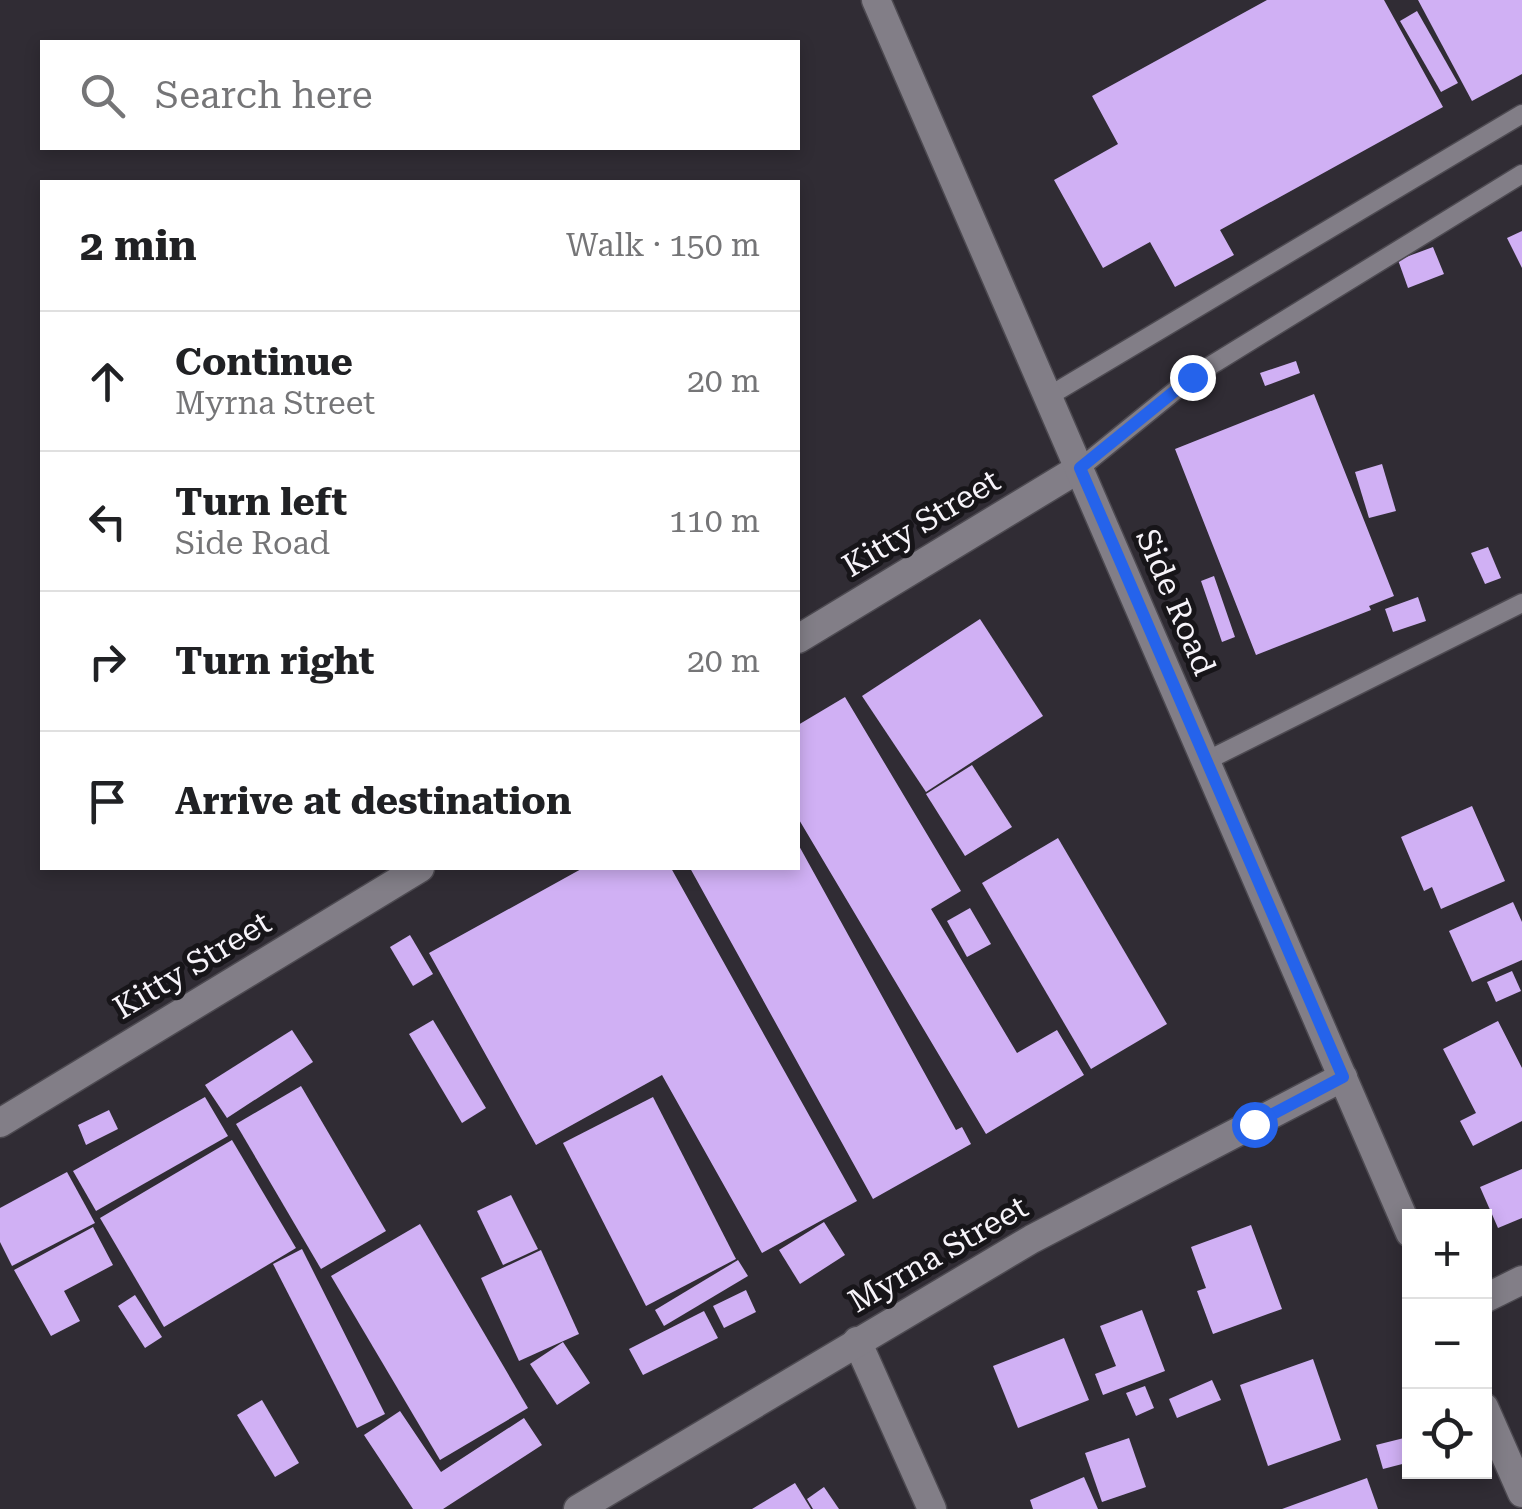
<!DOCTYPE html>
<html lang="en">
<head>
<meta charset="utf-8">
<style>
  :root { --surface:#fff; --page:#f2f2f2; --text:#202124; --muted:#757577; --line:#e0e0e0 }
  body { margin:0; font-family:"Roboto Serif",serif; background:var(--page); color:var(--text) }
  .controls { position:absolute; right:30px; bottom:30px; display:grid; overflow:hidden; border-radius:0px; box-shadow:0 5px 15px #0003 }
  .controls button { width:90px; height:90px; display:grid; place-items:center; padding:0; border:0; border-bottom:2px solid var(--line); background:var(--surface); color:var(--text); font:50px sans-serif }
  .stop { position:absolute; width:30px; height:30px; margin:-22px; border:8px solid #2563eb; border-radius:50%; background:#fff }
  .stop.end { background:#2563eb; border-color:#fff; box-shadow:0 2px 10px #0008 }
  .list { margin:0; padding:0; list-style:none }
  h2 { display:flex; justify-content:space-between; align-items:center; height:130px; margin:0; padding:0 40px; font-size:42px }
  h2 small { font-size:32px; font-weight:400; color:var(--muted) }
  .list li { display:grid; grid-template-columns:65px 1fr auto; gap:30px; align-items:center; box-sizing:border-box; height:140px; padding:0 40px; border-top:2px solid var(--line) }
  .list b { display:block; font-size:38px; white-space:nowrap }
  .list p { margin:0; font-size:32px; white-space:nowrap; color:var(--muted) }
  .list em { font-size:32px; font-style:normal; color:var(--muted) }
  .icon { flex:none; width:55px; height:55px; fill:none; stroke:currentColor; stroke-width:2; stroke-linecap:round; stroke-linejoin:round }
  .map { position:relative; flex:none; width:1522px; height:1509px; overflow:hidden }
  .search { position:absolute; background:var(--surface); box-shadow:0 5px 15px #0003; left:40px; top:40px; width:760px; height:110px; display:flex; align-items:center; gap:25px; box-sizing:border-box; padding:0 35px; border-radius:0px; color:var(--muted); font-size:38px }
  .panel { position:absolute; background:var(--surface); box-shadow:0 5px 15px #0003; left:40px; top:180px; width:760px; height:690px; border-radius:0px }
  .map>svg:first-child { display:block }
  .building { fill:#d0b0f4 }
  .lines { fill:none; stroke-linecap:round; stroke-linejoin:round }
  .service-casing { stroke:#4d4a51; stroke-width:21 }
  .minor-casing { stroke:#4d4a51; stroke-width:31 }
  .tertiary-casing { stroke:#4d4a51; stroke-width:31 }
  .service { stroke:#827e87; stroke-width:18 }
  .minor { stroke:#827e87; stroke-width:28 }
  .tertiary { stroke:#827e87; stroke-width:28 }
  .route { stroke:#2563eb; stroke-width:12 }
  .labels { text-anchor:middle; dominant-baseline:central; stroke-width:10; stroke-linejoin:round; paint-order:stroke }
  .street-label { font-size:32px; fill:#f6f3f9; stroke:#171519 }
</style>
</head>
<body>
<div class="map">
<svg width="1522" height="1509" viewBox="0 0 1522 1509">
  <rect width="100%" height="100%" fill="#302c34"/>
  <g class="building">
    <path d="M 1267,0 L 1384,0 L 1443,107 L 1220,230 L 1234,255 L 1175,287 L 1150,242 L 1103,268 L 1054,180 L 1118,144 L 1092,96 Z"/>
    <path d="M 1418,0 L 1522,0 L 1522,74 L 1472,101 Z"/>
    <path d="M 1417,11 L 1458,83 L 1441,92 L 1400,21 Z"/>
    <path d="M 1522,231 L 1522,268 L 1507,238 Z"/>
    <path d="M 1433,247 L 1444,274 L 1408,288 L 1398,260 Z"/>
    <path d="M 1296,361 L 1300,373 L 1265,386 L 1260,373 Z"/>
    <path d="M 1314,394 L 1394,596 L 1369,606 L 1371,610 L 1256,655 L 1175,449 Z"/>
    <path d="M 1382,464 L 1396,511 L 1369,518 L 1355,472 Z"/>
    <path d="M 1488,547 L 1501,578 L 1485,584 L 1471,553 Z"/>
    <path d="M 1214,576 L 1235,637 L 1222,642 L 1201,581 Z"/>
    <path d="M 1418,597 L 1426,621 L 1393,632 L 1385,609 Z"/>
    <path d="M 980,619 L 1043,716 L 926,792 L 862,696 Z"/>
    <path d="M 845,697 L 961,891 L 931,909 L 1017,1053 L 1057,1030 L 1084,1075 L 986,1134 L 798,818 L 798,725 Z"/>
    <path d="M 972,765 L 1012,827 L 965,856 L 926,794 Z"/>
    <path d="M 1472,806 L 1505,881 L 1441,909 L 1432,887 L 1424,891 L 1401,837 Z"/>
    <path d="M 1058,838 L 1167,1024 L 1091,1069 L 982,883 Z"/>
    <path d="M 798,844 L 956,1130 L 962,1127 L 971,1144 L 873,1199 L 690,868 L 798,868 Z"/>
    <path d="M 583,868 L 671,868 L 857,1201 L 762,1253 L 662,1075 L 536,1145 L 429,953 Z"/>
    <path d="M 1513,902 L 1522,922 L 1522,960 L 1472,982 L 1449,931 Z"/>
    <path d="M 970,908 L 991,944 L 967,957 L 947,921 Z"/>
    <path d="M 410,935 L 433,974 L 413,986 L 390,947 Z"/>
    <path d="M 1512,971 L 1521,991 L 1496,1002 L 1487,982 Z"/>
    <path d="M 433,1020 L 486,1108 L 462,1123 L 409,1034 Z"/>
    <path d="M 1498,1021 L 1522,1068 L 1522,1121 L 1473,1146 L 1460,1121 L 1476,1113 L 1443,1049 Z"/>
    <path d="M 292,1030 L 313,1062 L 227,1118 L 205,1085 Z"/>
    <path d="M 301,1086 L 386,1231 L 321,1269 L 236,1124 Z"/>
    <path d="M 205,1097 L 228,1136 L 96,1211 L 73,1171 Z"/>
    <path d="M 653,1097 L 736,1259 L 646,1306 L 563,1143 Z"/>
    <path d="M 109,1110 L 118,1129 L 86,1145 L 78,1125 Z"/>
    <path d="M 232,1140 L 296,1248 L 164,1327 L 100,1218 Z"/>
    <path d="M 1522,1169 L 1522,1218 L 1498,1228 L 1480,1187 Z"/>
    <path d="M 67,1172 L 95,1223 L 12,1266 L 0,1242 L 0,1208 Z"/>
    <path d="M 511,1195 L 538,1249 L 503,1265 L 477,1211 Z"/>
    <path d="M 824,1222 L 845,1255 L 800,1284 L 779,1250 Z"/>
    <path d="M 420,1224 L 528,1408 L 440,1460 L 331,1276 Z"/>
    <path d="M 1251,1225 L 1282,1309 L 1213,1334 L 1197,1291 L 1206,1288 L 1191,1247 Z"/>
    <path d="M 93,1227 L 113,1265 L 64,1291 L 80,1321 L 51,1336 L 14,1270 Z"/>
    <path d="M 302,1249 L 385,1414 L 357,1428 L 273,1264 Z"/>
    <path d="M 541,1250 L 579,1334 L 519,1361 L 481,1278 Z"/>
    <path d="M 738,1260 L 748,1276 L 664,1326 L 655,1310 Z"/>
    <path d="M 746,1290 L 756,1312 L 724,1328 L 713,1306 Z"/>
    <path d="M 135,1295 L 162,1337 L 145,1348 L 118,1306 Z"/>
    <path d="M 1142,1310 L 1165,1371 L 1103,1395 L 1095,1374 L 1116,1366 L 1100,1326 Z"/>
    <path d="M 704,1311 L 718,1338 L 643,1375 L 629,1349 Z"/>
    <path d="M 1064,1338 L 1089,1400 L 1018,1428 L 993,1366 Z"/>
    <path d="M 563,1342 L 590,1383 L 557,1405 L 530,1364 Z"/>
    <path d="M 1313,1359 L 1341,1440 L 1268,1466 L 1240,1385 Z"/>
    <path d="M 1212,1380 L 1221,1400 L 1177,1418 L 1169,1399 Z"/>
    <path d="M 1145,1386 L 1154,1408 L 1136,1416 L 1126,1393 Z"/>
    <path d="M 262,1400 L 299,1463 L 275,1477 L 237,1415 Z"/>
    <path d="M 400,1411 L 441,1472 L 524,1418 L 542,1445 L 443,1509 L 413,1509 L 364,1435 Z"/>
    <path d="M 1129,1438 L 1146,1487 L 1102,1502 L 1085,1453 Z"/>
    <path d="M 1404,1438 L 1410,1462 L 1383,1469 L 1376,1445 Z"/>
    <path d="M 1084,1477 L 1098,1509 L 1033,1509 L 1030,1500 Z"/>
    <path d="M 1367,1478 L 1378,1509 L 1282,1509 Z"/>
    <path d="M 795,1483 L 811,1509 L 752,1509 Z"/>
    <path d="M 824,1487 L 839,1509 L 813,1509 L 807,1499 Z"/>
  </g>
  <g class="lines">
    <defs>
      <g id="service">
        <path d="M 1049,396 L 1522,114"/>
        <path d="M 1080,468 L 1192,377 L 1522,174"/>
        <path d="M 1206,761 L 1522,603"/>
      </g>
      <g id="minor">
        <path d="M 798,639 L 1080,468"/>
        <path d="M 0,1123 L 420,868"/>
        <path d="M 1484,1299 L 1522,1280"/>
        <path d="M 857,1341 L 932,1509"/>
        <path d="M 578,1509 L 1032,1239 L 1343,1077"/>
      </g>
      <g id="tertiary">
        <path d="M 876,0 L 1410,1233"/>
        <path d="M 1484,1407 L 1522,1493"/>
      </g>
    </defs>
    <use href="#service" class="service-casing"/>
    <use href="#minor" class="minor-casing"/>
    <use href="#tertiary" class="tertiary-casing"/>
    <use href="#service" class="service"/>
    <use href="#minor" class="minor"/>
    <use href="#tertiary" class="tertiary"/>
  </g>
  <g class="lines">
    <path class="route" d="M 1192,377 L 1080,468 L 1343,1077 L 1254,1124"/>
  </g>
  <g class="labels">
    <g class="street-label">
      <text transform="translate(921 523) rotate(-31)">Kitty Street</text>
      <text transform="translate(1176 602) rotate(67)">Side Road</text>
      <text transform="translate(192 965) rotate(-31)">Kitty Street</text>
      <text transform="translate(938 1254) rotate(-30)">Myrna Street</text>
    </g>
  </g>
</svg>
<div class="controls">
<button>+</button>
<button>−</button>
<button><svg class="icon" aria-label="locate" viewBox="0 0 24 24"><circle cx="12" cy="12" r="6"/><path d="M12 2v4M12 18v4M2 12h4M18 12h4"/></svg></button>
</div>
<div class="stop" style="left:1254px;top:1124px"></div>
<div class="stop end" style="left:1192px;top:377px"></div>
<div class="search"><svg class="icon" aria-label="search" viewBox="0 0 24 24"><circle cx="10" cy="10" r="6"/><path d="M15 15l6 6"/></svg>Search here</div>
<section class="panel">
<h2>2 min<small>Walk · 150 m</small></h2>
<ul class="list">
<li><svg class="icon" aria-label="ahead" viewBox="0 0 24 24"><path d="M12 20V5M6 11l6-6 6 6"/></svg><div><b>Continue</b><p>Myrna Street</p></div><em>20 m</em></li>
<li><svg class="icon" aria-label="left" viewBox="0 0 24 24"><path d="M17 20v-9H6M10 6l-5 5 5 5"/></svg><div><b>Turn left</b><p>Side Road</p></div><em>110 m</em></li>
<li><svg class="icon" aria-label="right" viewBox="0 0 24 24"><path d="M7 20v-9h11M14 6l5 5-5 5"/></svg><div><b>Turn right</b></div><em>20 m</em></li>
<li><svg class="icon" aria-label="arrive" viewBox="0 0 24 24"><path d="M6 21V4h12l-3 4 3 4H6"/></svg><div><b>Arrive at destination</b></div></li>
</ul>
</section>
</div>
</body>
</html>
